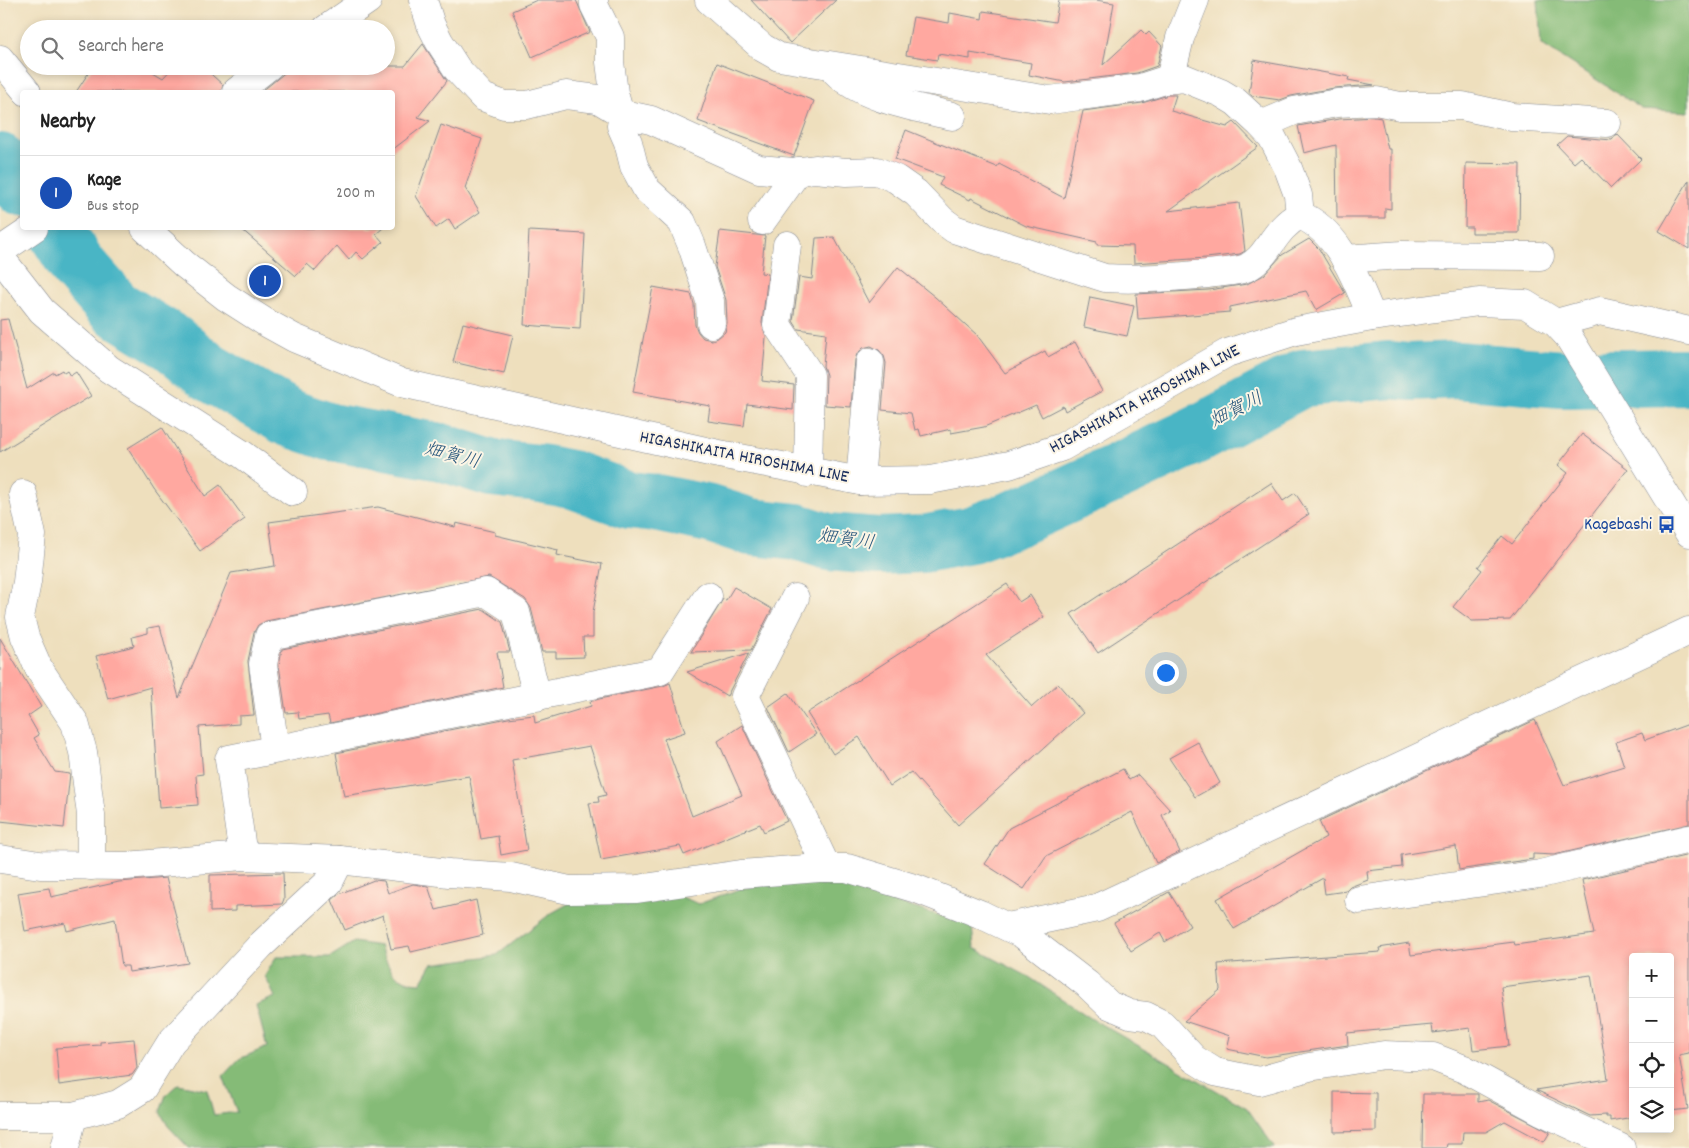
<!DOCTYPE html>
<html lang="en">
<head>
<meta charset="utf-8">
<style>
  :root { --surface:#fff; --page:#f2f2f2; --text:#222; --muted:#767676; --line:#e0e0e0; --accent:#b5179e }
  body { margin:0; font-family:Dekko,"Klee One",sans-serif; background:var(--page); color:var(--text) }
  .controls { position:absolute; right:15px; bottom:15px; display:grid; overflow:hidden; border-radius:5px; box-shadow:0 2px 8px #0003 }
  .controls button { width:45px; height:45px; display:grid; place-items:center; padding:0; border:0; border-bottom:1px solid var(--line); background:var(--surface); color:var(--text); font:25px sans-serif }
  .you { position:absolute; left:1165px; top:672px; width:18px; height:18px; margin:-12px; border:4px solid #fff; border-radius:50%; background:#1a73e8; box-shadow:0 0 0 8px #1a73e833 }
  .badge { display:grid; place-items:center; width:32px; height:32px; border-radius:50%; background:var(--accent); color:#fff; font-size:16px; font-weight:700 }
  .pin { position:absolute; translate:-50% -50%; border:2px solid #fff; box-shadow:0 1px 5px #0006 }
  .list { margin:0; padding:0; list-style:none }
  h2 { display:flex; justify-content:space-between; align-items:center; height:65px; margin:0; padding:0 20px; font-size:21px }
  h2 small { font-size:16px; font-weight:400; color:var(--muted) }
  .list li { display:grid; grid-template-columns:32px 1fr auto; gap:15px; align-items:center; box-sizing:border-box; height:75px; padding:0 20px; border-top:1px solid var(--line) }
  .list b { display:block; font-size:19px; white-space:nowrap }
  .list p { margin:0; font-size:16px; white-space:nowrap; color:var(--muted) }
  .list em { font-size:16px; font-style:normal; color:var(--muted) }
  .icon { flex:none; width:28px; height:28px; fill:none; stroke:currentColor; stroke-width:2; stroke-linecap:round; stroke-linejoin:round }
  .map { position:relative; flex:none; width:1689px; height:1148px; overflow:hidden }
  .search { position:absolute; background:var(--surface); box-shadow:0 2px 8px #0003; left:20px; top:20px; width:375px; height:55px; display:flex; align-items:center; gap:12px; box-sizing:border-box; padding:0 18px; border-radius:28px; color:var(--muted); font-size:19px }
  .panel { position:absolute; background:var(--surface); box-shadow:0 2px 8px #0003; left:20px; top:90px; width:375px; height:140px; border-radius:5px }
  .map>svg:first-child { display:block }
  .forest { fill:#85bb77; stroke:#50756a }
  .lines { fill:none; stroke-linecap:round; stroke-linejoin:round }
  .river { stroke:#48b5c5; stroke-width:58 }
  .building { fill:#ffa8a0 }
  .minor-casing { stroke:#84878e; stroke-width:29 }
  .major-casing { stroke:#84878e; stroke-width:29 }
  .minor { stroke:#fff; stroke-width:28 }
  .major { stroke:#fff; stroke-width:28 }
  .labels { text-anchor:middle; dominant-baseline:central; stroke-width:4; stroke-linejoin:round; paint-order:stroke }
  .street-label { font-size:18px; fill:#1b2f5e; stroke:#fcf5e5 }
  .transit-label { font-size:18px; fill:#164399; stroke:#fcf5e5; text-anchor:end }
  .water-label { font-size:19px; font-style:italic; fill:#28577d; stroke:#fcf5e5 }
</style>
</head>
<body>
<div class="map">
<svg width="1689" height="1148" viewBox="0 0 1689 1148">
  <rect width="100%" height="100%" fill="#fcf5e5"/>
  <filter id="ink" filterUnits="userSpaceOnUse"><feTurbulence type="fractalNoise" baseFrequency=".02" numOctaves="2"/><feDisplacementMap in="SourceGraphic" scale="10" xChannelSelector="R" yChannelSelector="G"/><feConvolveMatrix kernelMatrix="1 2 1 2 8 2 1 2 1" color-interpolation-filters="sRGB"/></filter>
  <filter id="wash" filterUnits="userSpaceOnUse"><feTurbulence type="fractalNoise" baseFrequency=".0096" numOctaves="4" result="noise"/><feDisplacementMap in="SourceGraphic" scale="20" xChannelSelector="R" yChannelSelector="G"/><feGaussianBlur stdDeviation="1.12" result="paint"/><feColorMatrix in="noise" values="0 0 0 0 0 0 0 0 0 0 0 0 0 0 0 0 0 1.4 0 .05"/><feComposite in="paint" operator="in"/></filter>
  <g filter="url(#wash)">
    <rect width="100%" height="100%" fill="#eedfbd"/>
    <g class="forest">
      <path d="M 1538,0 L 1689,0 L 1689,112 L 1642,109 L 1541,44 Z"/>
      <path d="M 815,879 L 972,925 L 974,948 L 1029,977 L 1092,1019 L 1247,1108 L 1275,1148 L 189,1148 L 168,1126 L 160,1112 L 166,1095 L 178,1084 L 207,1090 L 214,1115 L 237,1112 L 223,1076 L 239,1059 L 267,1047 L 256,1005 L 275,997 L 265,976 L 276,957 L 330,957 L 354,942 L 380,946 C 390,969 393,982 421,983 L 432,964 L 497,955 L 550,914 L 575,900 L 674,894 L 699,904 L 742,888 Z"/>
    </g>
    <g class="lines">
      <g class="river">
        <path d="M 0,162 L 22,188"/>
        <path d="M 54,228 L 78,266 L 115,308 L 171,342 L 209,372 L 289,418 L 330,432 L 441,452 L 491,468 L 540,473 L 571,479 L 629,500 L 656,503 L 710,514 L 751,527 L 797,532 L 828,542 L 878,546 L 923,544 L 971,535 L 1019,517 L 1124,469 L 1196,435 L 1303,378 L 1390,370 L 1409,372 L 1457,370 L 1562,379 L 1689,377"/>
      </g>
    </g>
    <g id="blocks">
      <g class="building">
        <path d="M 537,0 L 576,0 L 590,32 L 532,57 L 512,11 Z"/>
        <path d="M 751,0 L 836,0 L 790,43 Z"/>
        <path d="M 1059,0 L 1096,0 L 1114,3 L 1103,65 L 1141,30 L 1146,35 L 1149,32 L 1162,46 L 1157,66 L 1137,73 L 1065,82 L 1029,75 L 1031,63 L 970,53 L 970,59 L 938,54 L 937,60 L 906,55 L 913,17 L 949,23 L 950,13 L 982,19 L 983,11 L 1055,22 Z"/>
        <path d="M 423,44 L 447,81 L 418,117 L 430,121 L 392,150 L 392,92 L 261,92 L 293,66 L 405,66 Z"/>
        <path d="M 1254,60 L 1349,77 L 1348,80 L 1374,85 L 1334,88 L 1291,96 L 1280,100 L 1252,96 L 1249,92 Z"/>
        <path d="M 717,63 L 814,101 L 794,156 L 698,121 Z"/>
        <path d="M 93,66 L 143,66 L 163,78 L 174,66 L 202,66 L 223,85 L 221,92 L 76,92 Z"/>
        <path d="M 1168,95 L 1176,95 L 1171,111 L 1227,127 L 1234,122 L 1258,147 L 1168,211 L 1239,203 L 1245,251 L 1240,254 L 1206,258 L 1134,263 L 1133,246 L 1097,245 L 1097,242 L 1026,226 L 971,198 L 970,200 L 939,185 L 943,177 L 895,159 L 906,130 L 997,167 L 999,164 L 1064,198 L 1083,111 L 1142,103 Z"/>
        <path d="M 1375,117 L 1381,118 L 1388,149 L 1391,149 L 1391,209 L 1385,208 L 1385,218 L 1337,218 L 1336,145 L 1304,153 L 1298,126 L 1339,119 Z"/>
        <path d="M 441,125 L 482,139 L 465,188 L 480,212 L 455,229 L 449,219 L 436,228 L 416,196 Z"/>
        <path d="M 1617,134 L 1641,159 L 1611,188 L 1581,157 L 1574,163 L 1557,145 L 1567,136 L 1612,140 Z"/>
        <path d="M 1466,163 L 1520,164 L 1519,233 L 1472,233 L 1472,227 L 1465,227 Z"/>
        <path d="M 1689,180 L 1689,249 L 1659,231 Z"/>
        <path d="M 240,228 L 383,228 L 376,234 L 383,242 L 363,259 L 356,252 L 349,260 L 337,246 L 315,271 L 307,264 L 296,276 Z"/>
        <path d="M 529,231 L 585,234 L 580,329 L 524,325 Z"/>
        <path d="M 720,231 L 765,236 L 761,273 L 768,274 L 762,323 L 766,337 L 762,381 L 794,385 L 793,410 L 747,404 L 744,426 L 708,421 L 710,406 L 633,392 L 653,287 L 691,294 L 694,304 L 695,325 L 698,332 L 703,338 L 712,340 L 719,337 L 725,332 L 727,323 L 726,300 L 715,267 Z"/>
        <path d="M 834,237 L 869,303 L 898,267 L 935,297 L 977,335 L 1005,373 L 1045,351 L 1048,357 L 1075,342 L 1102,391 L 1065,411 L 1063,406 L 1042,417 L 1036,405 L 984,427 L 951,433 L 951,429 L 921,436 L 919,429 L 915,430 L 911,413 L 882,410 L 886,363 L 884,356 L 879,350 L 871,346 L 863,348 L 857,354 L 855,360 L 851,407 L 825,405 L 826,375 L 823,366 L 826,333 L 798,329 L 793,321 L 799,277 L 812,279 L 816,238 Z"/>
        <path d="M 1309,239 L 1319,249 L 1345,293 L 1316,310 L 1306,291 L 1230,307 L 1230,312 L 1138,319 L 1136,294 L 1209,290 L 1247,284 L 1264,275 L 1282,255 Z"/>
        <path d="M 1090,297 L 1134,306 L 1127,336 L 1084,327 Z"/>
        <path d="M 8,319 L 27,389 L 54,372 L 55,374 L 62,370 L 64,373 L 67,371 L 70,376 L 76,372 L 91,396 L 0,452 L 0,320 Z"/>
        <path d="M 463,323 L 513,335 L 504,374 L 453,362 Z"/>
        <path d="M 162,427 L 205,496 L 220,485 L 245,519 L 200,551 L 154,489 L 128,448 Z"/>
        <path d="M 1582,434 L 1628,469 L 1510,620 L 1472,621 L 1453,607 L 1482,570 L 1478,567 L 1502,536 L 1512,544 L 1568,473 L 1558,465 Z"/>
        <path d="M 1271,483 L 1283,501 L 1295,493 L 1309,514 L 1098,653 L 1071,614 Z"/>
        <path d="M 378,507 L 455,527 L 456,523 L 495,532 L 495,535 L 558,550 L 557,555 L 602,564 L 593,612 L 593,637 L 583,637 L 584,657 L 556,658 L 556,652 L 542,652 L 531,608 L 525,599 L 489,577 L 266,621 L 258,625 L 254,632 L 248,661 L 254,715 L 239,716 L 239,724 L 199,727 L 203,774 L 196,775 L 198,805 L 159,808 L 151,687 L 108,699 L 96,656 L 134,646 L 132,637 L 148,633 L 148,628 L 160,626 L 179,698 L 231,573 L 275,566 L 269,522 Z"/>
        <path d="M 1007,584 L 1019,602 L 1030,595 L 1044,617 L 986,655 L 1032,707 L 1058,684 L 1083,713 L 958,825 L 911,772 L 890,786 L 859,737 L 833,754 L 807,713 Z"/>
        <path d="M 734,587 L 772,609 L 751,650 L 691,652 L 723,599 L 726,600 Z"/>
        <path d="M 483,609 L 502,622 L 510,652 L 497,652 L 503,687 L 330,723 L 328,715 L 299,719 L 298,712 L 286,713 L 279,665 L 282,649 Z"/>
        <path d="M 0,638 L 41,707 L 28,716 L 39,735 L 34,738 L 55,772 L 70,774 L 64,828 L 0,821 Z"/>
        <path d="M 749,653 L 727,696 L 687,672 Z"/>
        <path d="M 670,683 L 685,732 L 664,739 L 692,816 L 742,795 L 718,741 L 742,725 L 787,821 L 764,832 L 760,824 L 684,855 L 680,846 L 601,860 L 589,803 L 599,802 L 598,797 L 606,795 L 590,746 L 512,760 L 527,850 L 501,855 L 498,836 L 481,839 L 469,776 L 344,796 L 336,753 L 508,718 L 534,715 L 535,723 L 591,706 L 590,702 L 599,699 L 663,686 Z"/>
        <path d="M 788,693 L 816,734 L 789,752 L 768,707 Z"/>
        <path d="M 1535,720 L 1564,785 L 1624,766 L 1616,742 L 1642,733 L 1645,740 L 1689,724 L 1689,824 L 1554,855 L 1533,854 L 1533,859 L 1464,869 L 1459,870 L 1456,846 L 1401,855 L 1402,867 L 1367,871 L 1368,880 L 1350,887 L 1346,891 L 1325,894 L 1323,878 L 1234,929 L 1217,899 L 1326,837 L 1319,821 Z"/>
        <path d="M 1198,742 L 1220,783 L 1195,797 L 1169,758 Z"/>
        <path d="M 1123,769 L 1129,780 L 1138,775 L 1170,810 L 1162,815 L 1180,852 L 1156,863 L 1132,812 L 1046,856 L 1024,889 L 985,864 L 1009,828 Z"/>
        <path d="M 1689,855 L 1689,1053 L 1679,1055 L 1688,1109 L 1670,1111 L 1670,957 L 1633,957 L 1633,1117 L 1610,1121 L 1610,1117 L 1606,1117 L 1606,1115 L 1590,1116 L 1536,1090 L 1608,1079 L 1591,975 L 1501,987 L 1509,1046 L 1473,1050 L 1470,1028 L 1433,1033 L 1432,1025 L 1347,1033 L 1348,1045 L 1266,1057 L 1227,1049 L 1230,1036 L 1184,1021 L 1220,990 L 1218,964 L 1380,952 L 1379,948 L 1409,943 L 1411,955 L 1514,942 L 1515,945 L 1594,934 L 1582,880 Z"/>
        <path d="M 283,873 L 284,899 L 282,904 L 235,906 L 235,911 L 210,912 L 210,875 Z"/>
        <path d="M 166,878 L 188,963 L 129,972 L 128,966 L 122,966 L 115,919 L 67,931 L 65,923 L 25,931 L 18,893 L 49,888 L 51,897 L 119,882 Z"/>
        <path d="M 374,880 L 384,881 L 388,893 L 413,884 L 428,886 L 436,910 L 476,900 L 483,935 L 411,952 L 409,946 L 391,949 L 383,915 L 345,930 L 332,900 L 339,894 Z"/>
        <path d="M 1169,892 L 1190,926 L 1165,942 L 1160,933 L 1131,951 L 1114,923 Z"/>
        <path d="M 134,1039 L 137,1068 L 132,1075 L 59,1085 L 56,1048 L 100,1045 L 100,1042 Z"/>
        <path d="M 1334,1092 L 1376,1093 L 1376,1131 L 1334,1132 Z"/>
        <path d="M 1423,1094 L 1478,1094 L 1478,1102 L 1488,1100 L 1550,1132 L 1544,1142 L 1505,1121 L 1486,1132 L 1463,1132 L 1462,1144 L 1447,1144 L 1446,1148 L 1422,1148 Z"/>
      </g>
    </g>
  </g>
  <g filter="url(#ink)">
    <use href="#blocks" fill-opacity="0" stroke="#84878e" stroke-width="1"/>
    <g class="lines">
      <defs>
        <g id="minor">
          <path d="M 423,0 L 431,25 L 439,41 L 457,69 L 483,97 L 504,105 L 527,105 L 566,95 L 598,99 L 623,114 L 651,120 L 759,169 L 793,172 L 815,169 L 846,172 L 877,171 L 896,179 L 916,193 L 942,220 L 954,229 L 1105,278 C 1140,280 1174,277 1208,274 C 1220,272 1236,272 1246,268 C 1269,258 1272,229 1300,215 C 1340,232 1356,280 1372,317"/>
          <path d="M 594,0 L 594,5 L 610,37 L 610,62 L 614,93 L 619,111"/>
          <path d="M 709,0 L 763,48 L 779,57 L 1050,100 L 1140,88 L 1165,80 L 1184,78 L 1221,93 L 1236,102 L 1261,125 L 1272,137 L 1288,168 L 1298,195 L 1300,215"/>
          <path d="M 326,29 L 368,0"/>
          <path d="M 836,72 C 862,99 916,107 952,116"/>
          <path d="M 1170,79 L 1180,38 L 1195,0"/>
          <path d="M 236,92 L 269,66"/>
          <path d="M 623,114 L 621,126 L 628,142 L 634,166 L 647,190 L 682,222 L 692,246 L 710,301 L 711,324"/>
          <path d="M 1261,125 L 1294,111 L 1337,103 L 1376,101 L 1400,106 L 1462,106 L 1512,117 L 1607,123"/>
          <path d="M 762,221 L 798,171"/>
          <path d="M 787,245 L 777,325 L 810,375 L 808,473"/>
          <path d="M 0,251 L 34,228"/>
          <path d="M 0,257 L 42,311 L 109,369 L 242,454 L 293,492"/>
          <path d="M 1345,259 L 1402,255 L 1540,256"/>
          <path d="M 1556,323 L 1600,311 L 1689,331"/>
          <path d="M 860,481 L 870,362"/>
          <path d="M 23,494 L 32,535 L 27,582 L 20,617 L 25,637 L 39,669 L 75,723 L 83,752 L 91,815 L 91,866"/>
          <path d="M 795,598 L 745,696 L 827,868"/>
          <path d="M 275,749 L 263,664 L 269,636 L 486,592 L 516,612 L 537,697"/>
          <path d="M 243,856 L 229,759 L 660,671 L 708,596"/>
          <path d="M 0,859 L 40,865 L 126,866 L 243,856 L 340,860 L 449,873 L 511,877 L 569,890 L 637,889 L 741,874 L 819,868 L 847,868 L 917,889 L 980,914 L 1022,934 L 1087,984 L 1109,1005 L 1130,1014 L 1146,1016 L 1162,1024 L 1194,1059 L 1215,1072 L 1259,1081 L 1309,1067 L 1384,1055 L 1433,1057 L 1464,1069 L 1541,1111 L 1621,1148"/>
          <path d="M 1359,900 L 1540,874 L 1689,839"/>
          <path d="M 1008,927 L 1097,908 L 1689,631"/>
          <path d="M 0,1116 L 73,1116 L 118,1104 L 142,1089 L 171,1042 L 261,945 L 329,882 L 340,860"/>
          <path d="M 65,1148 L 73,1116"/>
        </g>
        <g id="major">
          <path d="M 0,59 L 27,92"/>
          <path d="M 145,228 L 184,264 L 226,297 L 265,322 L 294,338 L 402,383 L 714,453 L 860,481 L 930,480 L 1009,465 L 1062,447 L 1227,353 L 1296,331 L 1372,317 L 1479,302 L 1525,304 L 1556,323 L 1568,336 L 1689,533"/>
        </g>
      </defs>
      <use href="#minor" class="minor-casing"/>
      <use href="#major" class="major-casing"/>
      <use href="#minor" class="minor"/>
      <use href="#major" class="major"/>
    </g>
  </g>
  <defs>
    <symbol id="bus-bare" viewBox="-9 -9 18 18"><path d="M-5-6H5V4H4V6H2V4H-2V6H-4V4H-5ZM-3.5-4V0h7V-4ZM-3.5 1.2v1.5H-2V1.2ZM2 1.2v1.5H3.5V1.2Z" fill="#1a4fb4" stroke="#fcf5e5" stroke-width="2.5" paint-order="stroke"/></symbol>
  </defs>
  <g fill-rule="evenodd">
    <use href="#bus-bare" x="1654" y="512" width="25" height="25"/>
  </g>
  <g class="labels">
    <g class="street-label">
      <text transform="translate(1145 400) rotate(-28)">HIGASHIKAITA HIROSHIMA LINE</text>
      <text transform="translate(744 458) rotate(11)">HIGASHIKAITA HIROSHIMA LINE</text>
    </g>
    <g class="transit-label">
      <text x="1652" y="525">Kagebashi</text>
    </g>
    <g class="water-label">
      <text transform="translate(1237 411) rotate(-27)">畑賀川</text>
      <text transform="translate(452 457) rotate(15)">畑賀川</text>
      <text transform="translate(846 541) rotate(8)">畑賀川</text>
    </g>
  </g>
</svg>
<div class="controls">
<button>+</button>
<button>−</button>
<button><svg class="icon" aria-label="locate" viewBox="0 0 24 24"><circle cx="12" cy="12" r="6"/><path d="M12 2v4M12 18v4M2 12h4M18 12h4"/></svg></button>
<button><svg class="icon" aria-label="layers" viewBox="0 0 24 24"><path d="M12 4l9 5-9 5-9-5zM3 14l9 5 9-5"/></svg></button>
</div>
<div class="you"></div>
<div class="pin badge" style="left:265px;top:281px;background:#1a4fb4">1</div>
<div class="search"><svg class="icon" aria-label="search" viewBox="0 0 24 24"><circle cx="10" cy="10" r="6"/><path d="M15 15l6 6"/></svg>Search here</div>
<section class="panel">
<h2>Nearby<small></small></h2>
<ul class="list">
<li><span class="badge" style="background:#1a4fb4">1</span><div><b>Kage</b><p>Bus stop</p></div><em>200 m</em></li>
</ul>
</section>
</div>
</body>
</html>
